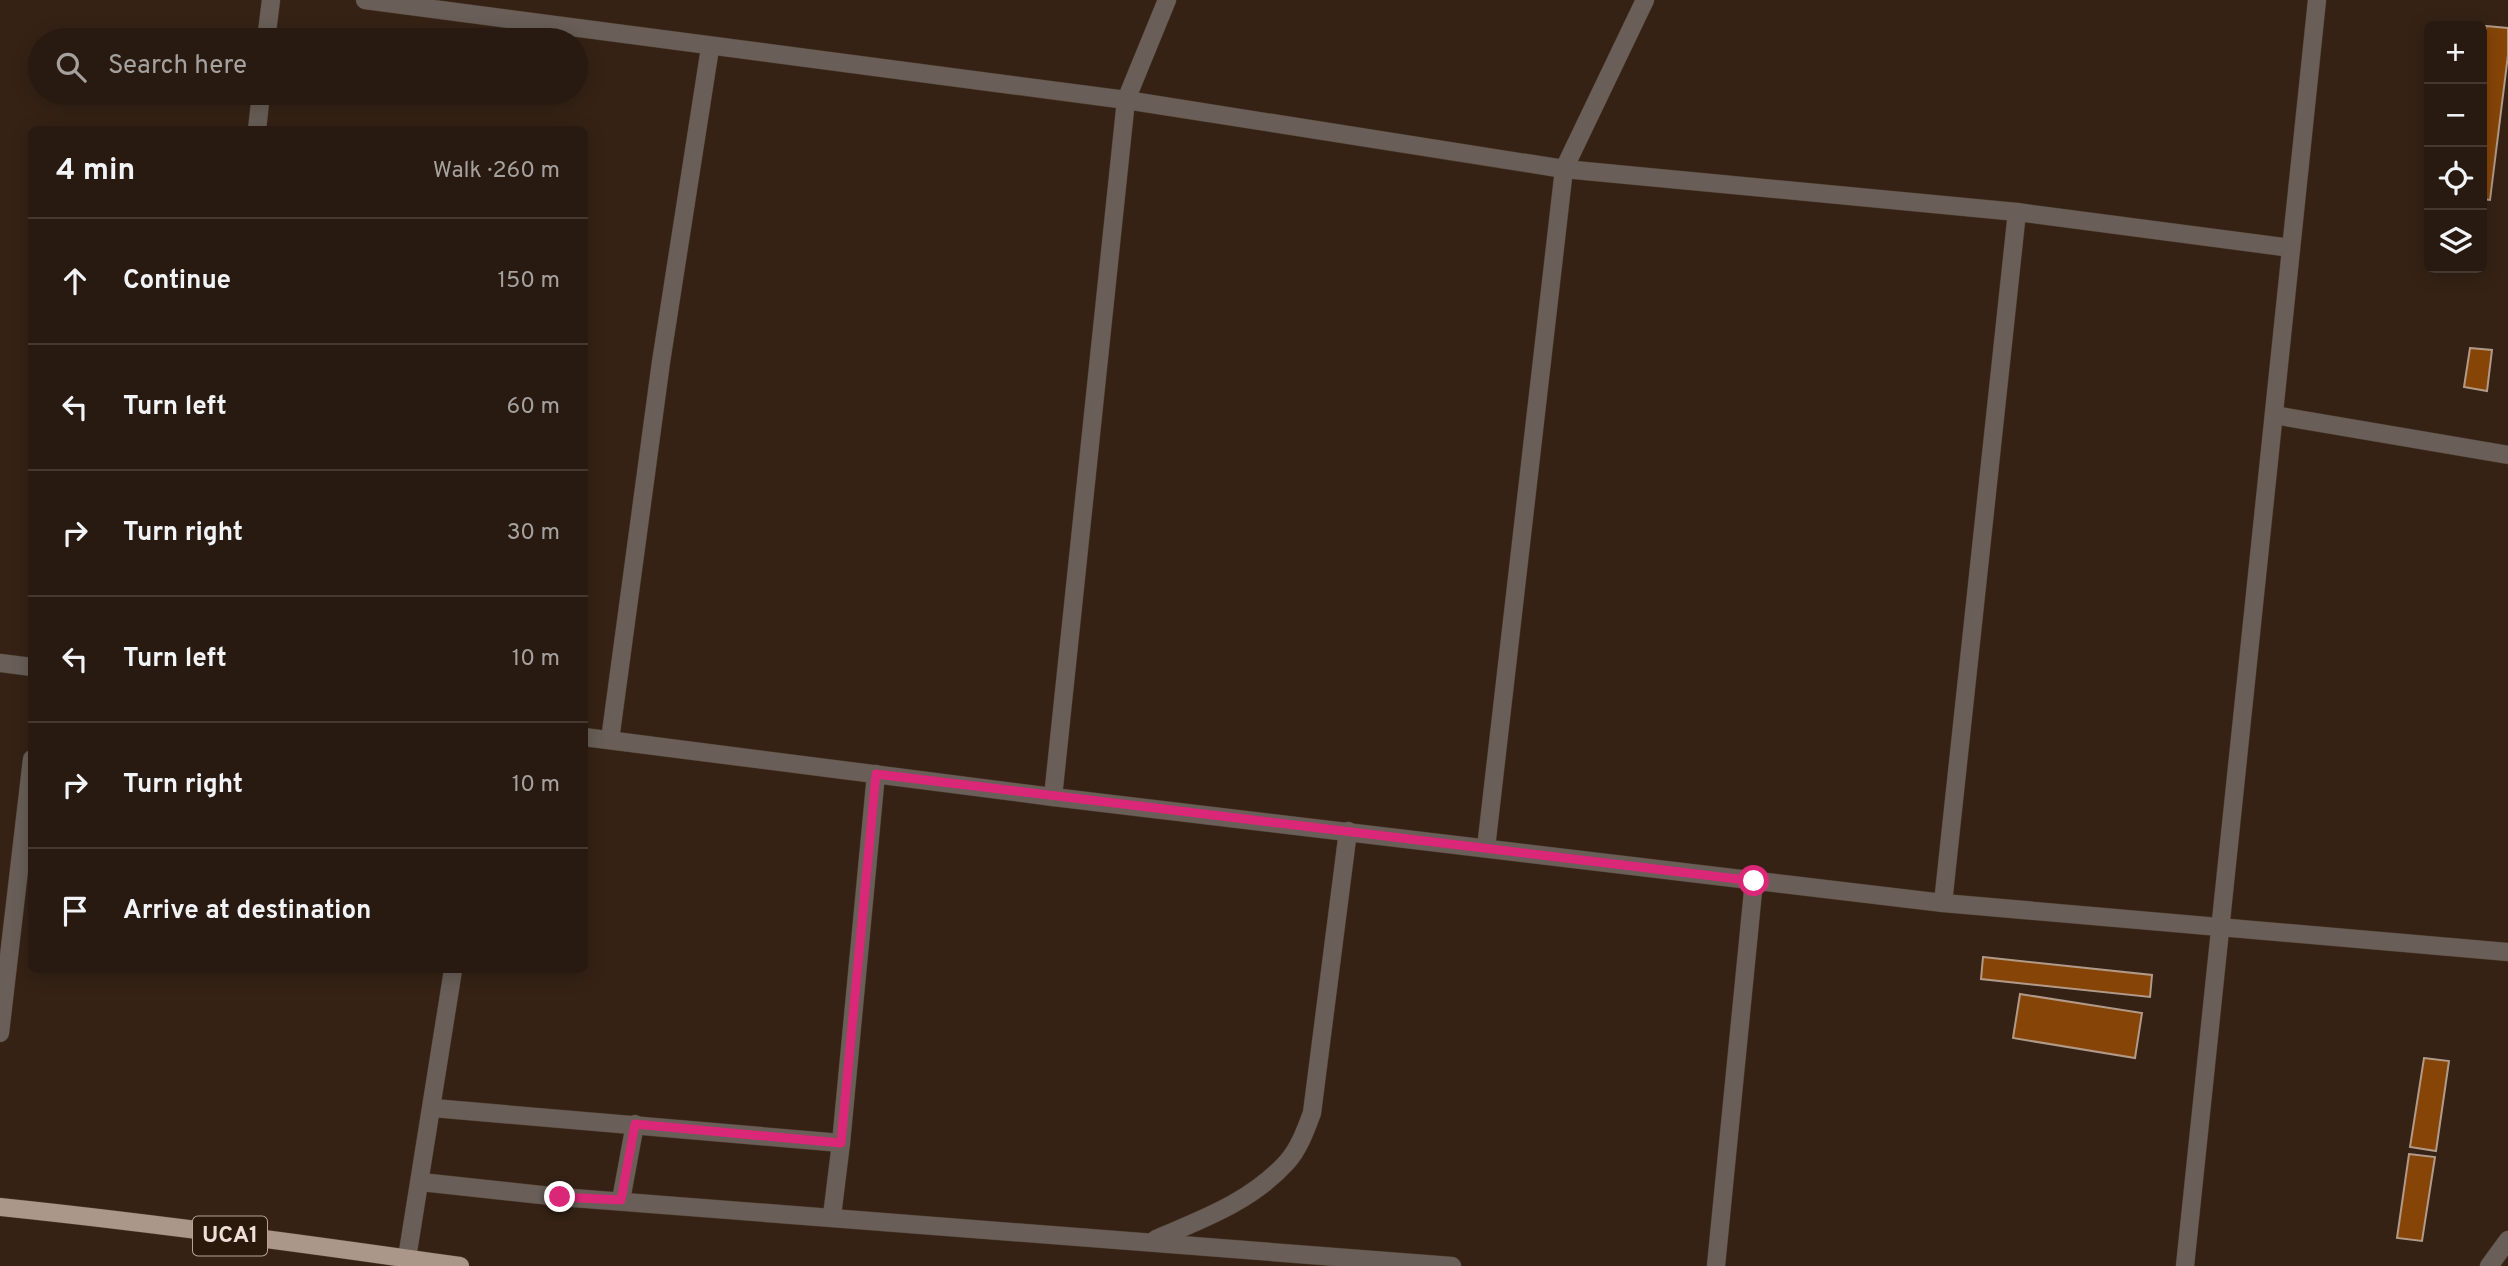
<!DOCTYPE html>
<html lang="en">
<head>
<meta charset="utf-8">
<style>
  :root { --surface:#281a10; --page:#34271e; --text:#f1f3f6; --muted:#a5a19f; --line:#443830 }
  body { margin:0; font-family:Overpass,sans-serif; background:var(--page); color:var(--text) }
  .controls { position:absolute; right:21px; top:21px; display:grid; overflow:hidden; border-radius:10px; box-shadow:0 4px 18px #0003 }
  .controls button { width:63px; height:63px; display:grid; place-items:center; padding:0; border:0; border-bottom:2px solid var(--line); background:var(--surface); color:var(--text); font:35px sans-serif }
  .stop { position:absolute; width:21px; height:21px; margin:-16px; border:5px solid #db2777; border-radius:50%; background:#fff }
  .stop.end { background:#db2777; border-color:#fff; box-shadow:0 2px 7px #0008 }
  .list { margin:0; padding:0; list-style:none }
  h2 { display:flex; justify-content:space-between; align-items:center; height:91px; margin:0; padding:0 28px; font-size:30px }
  h2 small { font-size:23px; font-weight:400; color:var(--muted) }
  .list li { display:grid; grid-template-columns:46px 1fr auto; gap:21px; align-items:center; box-sizing:border-box; height:126px; padding:0 28px; border-top:2px solid var(--line) }
  .list b { display:block; font-size:26px; white-space:nowrap }
  .list em { font-size:23px; font-style:normal; color:var(--muted) }
  .icon { flex:none; width:38px; height:38px; fill:none; stroke:currentColor; stroke-width:2; stroke-linecap:round; stroke-linejoin:round }
  .map { position:relative; flex:none; width:2508px; height:1266px; overflow:hidden }
  .search { position:absolute; background:var(--surface); box-shadow:0 4px 18px #0003; left:28px; top:28px; width:560px; height:77px; display:flex; align-items:center; gap:18px; box-sizing:border-box; padding:0 24px; border-radius:38px; color:var(--muted); font-size:26px }
  .panel { position:absolute; background:var(--surface); box-shadow:0 4px 18px #0003; left:28px; top:126px; width:560px; height:847px; border-radius:10px }
  .map>svg:first-child { display:block }
  .building { fill:#864507; stroke:#b29a89; stroke-width:2 }
  .lines { fill:none; stroke-linecap:round; stroke-linejoin:round }
  .minor-casing { stroke:#4f3d30; stroke-width:19 }
  .major-casing { stroke:#4f3d30; stroke-width:19 }
  .minor { stroke:#695f58; stroke-width:18 }
  .major { stroke:#ab9789; stroke-width:18 }
  .route { stroke:#db2777; stroke-width:9 }
  .labels { text-anchor:middle; dominant-baseline:central; stroke-width:7; stroke-linejoin:round; paint-order:stroke }
  .shield { fill:#2b190b; stroke:#b4a49a; stroke-width:2 }
  .shield-label { font-size:23px; font-weight:bold; fill:#eee0d8 }
</style>
</head>
<body>
<div class="map">
<svg width="2508" height="1266" viewBox="0 0 2508 1266">
  <rect width="100%" height="100%" fill="#352215"/>
  <g class="building">
    <path d="M 2486,26 L 2508,28 L 2508,55 L 2490,200 L 2482,199 L 2482,56 Z"/>
    <path d="M 2470,348 L 2492,350 L 2487,391 L 2464,387 Z"/>
    <path d="M 1983,957 L 2152,975 L 2150,997 L 1981,979 Z"/>
    <path d="M 2020,994 L 2142,1013 L 2135,1058 L 2013,1038 Z"/>
    <path d="M 2424,1058 L 2449,1061 L 2436,1151 L 2410,1147 Z"/>
    <path d="M 2409,1154 L 2435,1157 L 2422,1241 L 2397,1238 Z"/>
  </g>
  <g class="lines">
    <defs>
      <g id="minor">
        <path d="M 365,0 L 1126,100 L 1564,169 L 2017,212 L 2291,248"/>
        <path d="M 266,40 L 271,0"/>
        <path d="M 257,130 L 261,93"/>
        <path d="M 2274,415 L 2508,455"/>
        <path d="M 0,663 L 32,667"/>
        <path d="M 584,737 L 1053,797 L 1943,903 L 2508,952"/>
        <path d="M 610,740 L 661,362 L 710,48"/>
        <path d="M 1053,797 L 1126,100 L 1167,0"/>
        <path d="M 1486,848 L 1564,169 L 1645,0"/>
        <path d="M 1943,903 L 2017,212"/>
        <path d="M 0,1033 L 32,759"/>
        <path d="M 433,1108 L 841,1143 L 832,1216"/>
        <path d="M 841,1143 L 876,774"/>
        <path d="M 421,1182 L 560,1197 L 1452,1266"/>
        <path d="M 621,1200 L 635,1124"/>
        <path d="M 1156,1239 C 1203,1219 1252,1201 1287,1162 C 1299,1149 1306,1129 1312,1113 L 1348,831"/>
        <path d="M 407,1258 L 453,970"/>
        <path d="M 1716,1266 L 1754,881"/>
        <path d="M 2185,1266 L 2317,0"/>
        <path d="M 2489,1266 L 2508,1240"/>
      </g>
      <path id="major" d="M 0,1207 C 154,1223 307,1244 460,1266"/>
    </defs>
    <use href="#minor" class="minor-casing"/>
    <use href="#major" class="major-casing"/>
    <use href="#minor" class="minor"/>
    <use href="#major" class="major"/>
  </g>
  <g class="lines">
    <path class="route" d="M 560,1197 L 621,1200 L 635,1124 L 841,1143 L 876,774 L 1754,881"/>
  </g>
  <g class="labels">
    <rect class="shield" x="193" y="1216.5" width="74" height="39" rx="5"/>
    <g class="shield-label">
      <text x="230" y="1236">UCA1</text>
    </g>
  </g>
</svg>
<div class="controls">
<button>+</button>
<button>−</button>
<button><svg class="icon" aria-label="locate" viewBox="0 0 24 24"><circle cx="12" cy="12" r="6"/><path d="M12 2v4M12 18v4M2 12h4M18 12h4"/></svg></button>
<button><svg class="icon" aria-label="layers" viewBox="0 0 24 24"><path d="M12 4l9 5-9 5-9-5zM3 14l9 5 9-5"/></svg></button>
</div>
<div class="stop" style="left:1754px;top:881px"></div>
<div class="stop end" style="left:560px;top:1197px"></div>
<div class="search"><svg class="icon" aria-label="search" viewBox="0 0 24 24"><circle cx="10" cy="10" r="6"/><path d="M15 15l6 6"/></svg>Search here</div>
<section class="panel">
<h2>4 min<small>Walk · 260 m</small></h2>
<ul class="list">
<li><svg class="icon" aria-label="ahead" viewBox="0 0 24 24"><path d="M12 20V5M6 11l6-6 6 6"/></svg><div><b>Continue</b></div><em>150 m</em></li>
<li><svg class="icon" aria-label="left" viewBox="0 0 24 24"><path d="M17 20v-9H6M10 6l-5 5 5 5"/></svg><div><b>Turn left</b></div><em>60 m</em></li>
<li><svg class="icon" aria-label="right" viewBox="0 0 24 24"><path d="M7 20v-9h11M14 6l5 5-5 5"/></svg><div><b>Turn right</b></div><em>30 m</em></li>
<li><svg class="icon" aria-label="left" viewBox="0 0 24 24"><path d="M17 20v-9H6M10 6l-5 5 5 5"/></svg><div><b>Turn left</b></div><em>10 m</em></li>
<li><svg class="icon" aria-label="right" viewBox="0 0 24 24"><path d="M7 20v-9h11M14 6l5 5-5 5"/></svg><div><b>Turn right</b></div><em>10 m</em></li>
<li><svg class="icon" aria-label="arrive" viewBox="0 0 24 24"><path d="M6 21V4h12l-3 4 3 4H6"/></svg><div><b>Arrive at destination</b></div></li>
</ul>
</section>
</div>
</body>
</html>
